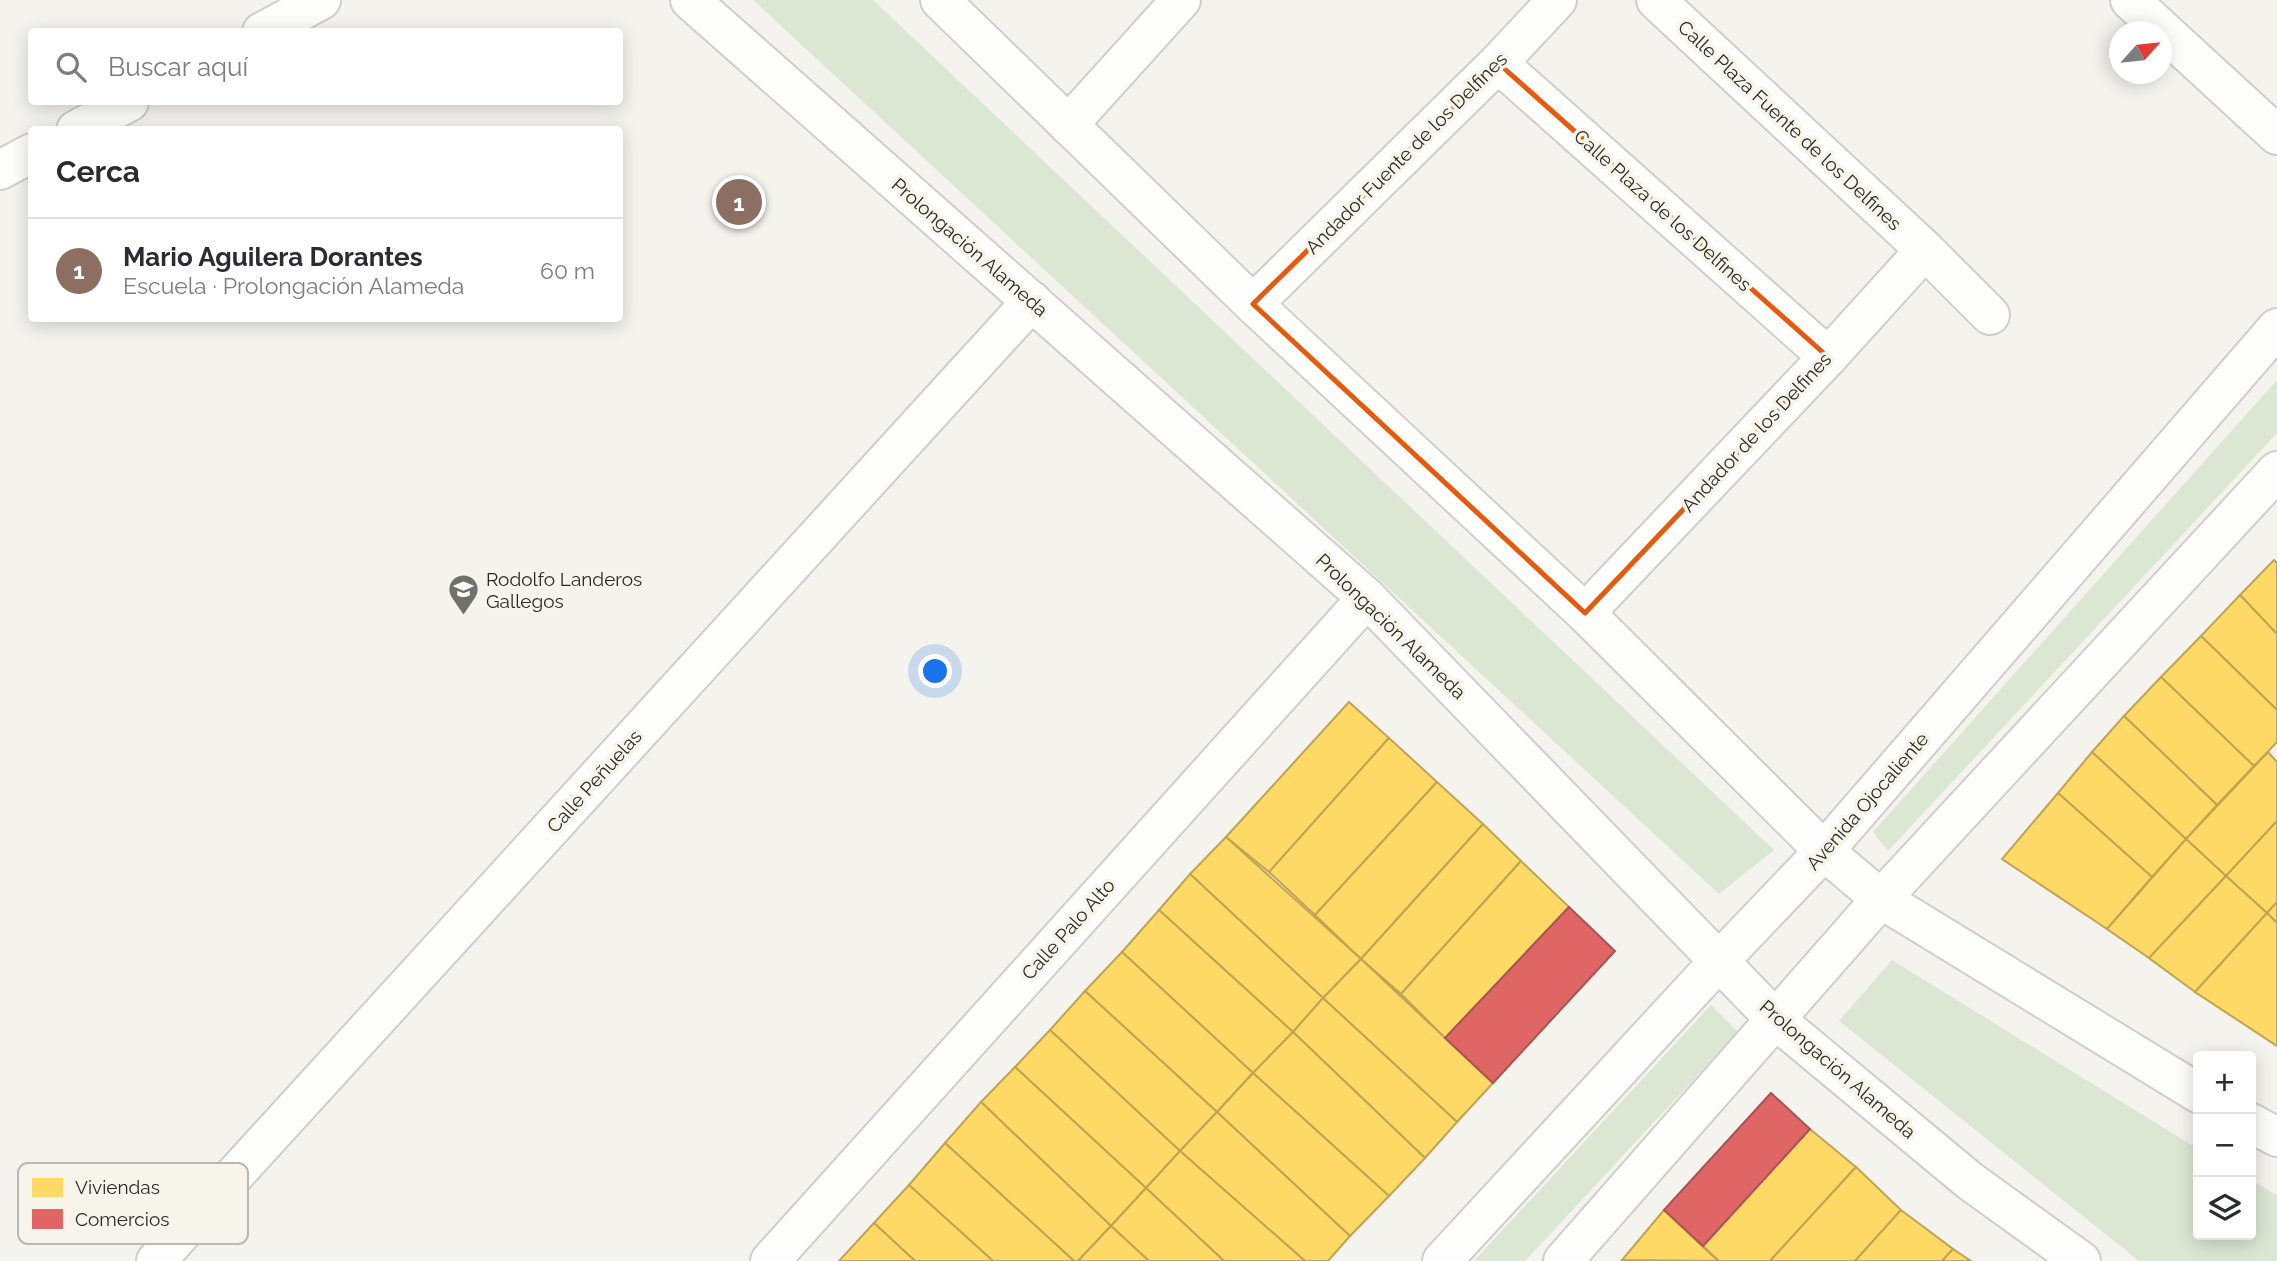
<!DOCTYPE html>
<html lang="es">
<head>
<meta charset="utf-8">
<style>
  :root { --surface:#fff; --page:#f7f7f7; --text:#2b2b33; --muted:#7c7c81; --line:#e1e1e2; --accent:#7c3aed }
  body { margin:0; font-family:Raleway,sans-serif; background:var(--page); color:var(--text) }
  .controls { position:absolute; right:21px; bottom:21px; display:grid; overflow:hidden; border-radius:7px; box-shadow:0 4px 18px #0003 }
  .controls button { width:63px; height:63px; display:grid; place-items:center; padding:0; border:0; border-bottom:2px solid var(--line); background:var(--surface); color:var(--text); font:35px sans-serif }
  .compass { position:absolute; left:2109px; top:21px; width:63px; height:63px; border-radius:50%; background:var(--surface); box-shadow:0 4px 18px #0003; rotate:63deg }
  .you { position:absolute; left:936px; top:672px; width:24px; height:24px; margin:-18px; border:5px solid #fff; border-radius:50%; background:#1a73e8; box-shadow:0 0 0 10px #1a73e833 }
  .badge { display:grid; place-items:center; width:46px; height:46px; border-radius:50%; background:var(--accent); color:#fff; font-size:23px; font-weight:700 }
  .pin { position:absolute; translate:-50% -50%; border:4px solid #fff; box-shadow:0 2px 7px #0006 }
  .list { margin:0; padding:0; list-style:none }
  h2 { display:flex; justify-content:space-between; align-items:center; height:91px; margin:0; padding:0 28px; font-size:30px }
  h2 small { font-size:23px; font-weight:400; color:var(--muted) }
  .list li { display:grid; grid-template-columns:46px 1fr auto; gap:21px; align-items:center; box-sizing:border-box; height:105px; padding:0 28px; border-top:2px solid var(--line) }
  .list b { display:block; font-size:26px; white-space:nowrap }
  .list p { margin:0; font-size:23px; white-space:nowrap; color:var(--muted) }
  .list em { font-size:23px; font-style:normal; color:var(--muted) }
  .icon { flex:none; width:38px; height:38px; fill:none; stroke:currentColor; stroke-width:2; stroke-linecap:round; stroke-linejoin:round }
  .map { position:relative; flex:none; width:2277px; height:1261px; overflow:hidden }
  .search { position:absolute; background:var(--surface); box-shadow:0 4px 18px #0003; left:28px; top:28px; width:595px; height:77px; display:flex; align-items:center; gap:18px; box-sizing:border-box; padding:0 24px; border-radius:7px; color:var(--muted); font-size:26px }
  .panel { position:absolute; background:var(--surface); box-shadow:0 4px 18px #0003; left:28px; top:126px; width:595px; height:196px; border-radius:7px }
  .map>svg:first-child { display:block }
  .green { fill:#dce7d3 }
  .homes { fill:#ffd966; stroke:#bfa452; stroke-width:2 }
  .shops { fill:#e06666; stroke:#a95452; stroke-width:2 }
  .lines { fill:none; stroke-linecap:round; stroke-linejoin:round }
  .minor-casing { stroke:#cfceca; stroke-width:42 }
  .secondary-casing { stroke:#cfceca; stroke-width:42 }
  .minor { stroke:#fdfdfc; stroke-width:38 }
  .secondary { stroke:#fdfdfc; stroke-width:38 }
  .marked { fill:none; stroke:#e8590c; stroke-width:5; stroke-linejoin:round }
  .labels { text-anchor:middle; dominant-baseline:central; stroke-width:7; stroke-linejoin:round; paint-order:stroke }
  .street-label { font-size:19px; fill:#2a2925; stroke:#f7f5eb }
  .poi-label { font-size:19px; fill:#2a2925; stroke:#f7f5eb; text-anchor:start }
  .key { fill:#f7f5eb; stroke:#bab8b0; stroke-width:2 }
  .key-label { font-size:19px; fill:#2a2925 }
</style>
</head>
<body>
<div class="map">
<svg width="2277" height="1261" viewBox="0 0 2277 1261">
  <rect width="100%" height="100%" fill="#f4f3ee"/>
  <g class="green">
    <path d="M 753,0 L 873,0 L 1774,850 L 1719,894 Z"/>
    <path d="M 2277,380 L 2277,433 L 1888,851 L 1873,832 Z"/>
    <path d="M 1892,960 L 2198,1149 L 2198,1235 L 2251,1235 L 2251,1180 L 2277,1195 L 2277,1261 L 2139,1261 L 1839,1021 Z"/>
    <path d="M 1711,1005 L 1738,1032 L 1525,1261 L 1474,1261 Z"/>
  </g>
  <g class="homes">
    <path d="M 2274,560 L 2277,563 L 2277,634 L 2240,595 Z"/>
    <path d="M 2240,595 L 2277,634 L 2277,710 L 2201,636 Z"/>
    <path d="M 2201,636 L 2277,710 L 2277,742 L 2254,766 L 2161,677 Z"/>
    <path d="M 2161,677 L 2254,766 L 2217,805 L 2124,716 Z"/>
    <path d="M 1349,702 L 1389,738 L 1269,872 L 1226,837 Z"/>
    <path d="M 2124,716 L 2217,805 L 2186,839 L 2092,752 Z"/>
    <path d="M 1389,738 L 1437,782 L 1315,915 L 1269,872 Z"/>
    <path d="M 2092,752 L 2186,839 L 2152,877 L 2058,793 Z"/>
    <path d="M 2268,752 L 2277,762 L 2277,821 L 2226,876 L 2186,839 Z"/>
    <path d="M 1437,782 L 1483,824 L 1361,959 L 1315,915 Z"/>
    <path d="M 2058,793 L 2152,877 L 2107,929 L 2002,859 Z"/>
    <path d="M 2277,821 L 2277,902 L 2267,913 L 2226,876 Z"/>
    <path d="M 1483,824 L 1521,861 L 1401,994 L 1361,959 Z"/>
    <path d="M 1226,837 L 1361,959 L 1323,998 L 1190,874 Z"/>
    <path d="M 2186,839 L 2226,876 L 2149,958 L 2107,929 Z"/>
    <path d="M 1521,861 L 1569,907 L 1445,1038 L 1401,994 Z"/>
    <path d="M 1190,874 L 1323,998 L 1293,1032 L 1159,910 Z"/>
    <path d="M 2226,876 L 2267,913 L 2195,992 L 2149,958 Z"/>
    <path d="M 2277,902 L 2277,923 L 2267,913 Z"/>
    <path d="M 1159,910 L 1293,1032 L 1253,1073 L 1122,952 Z"/>
    <path d="M 2267,913 L 2277,923 L 2277,1046 L 2195,992 Z"/>
    <path d="M 1122,952 L 1253,1073 L 1217,1112 L 1085,991 Z"/>
    <path d="M 1361,959 L 1493,1083 L 1457,1122 L 1323,998 Z"/>
    <path d="M 1085,991 L 1217,1112 L 1180,1151 L 1050,1030 Z"/>
    <path d="M 1323,998 L 1457,1122 L 1425,1158 L 1293,1032 Z"/>
    <path d="M 1050,1030 L 1180,1151 L 1146,1188 L 1015,1067 Z"/>
    <path d="M 1293,1032 L 1425,1158 L 1389,1196 L 1253,1073 Z"/>
    <path d="M 1015,1067 L 1146,1188 L 1111,1226 L 981,1102 Z"/>
    <path d="M 1253,1073 L 1389,1196 L 1350,1236 L 1217,1112 Z"/>
    <path d="M 981,1102 L 1111,1226 L 1078,1261 L 1074,1261 L 945,1143 Z"/>
    <path d="M 1217,1112 L 1350,1236 L 1328,1261 L 1305,1261 L 1180,1151 Z"/>
    <path d="M 1810,1129 L 1856,1167 L 1770,1261 L 1719,1261 L 1703,1246 Z"/>
    <path d="M 945,1143 L 1074,1261 L 993,1261 L 909,1185 Z"/>
    <path d="M 1180,1151 L 1305,1261 L 1224,1261 L 1146,1188 Z"/>
    <path d="M 1856,1167 L 1901,1210 L 1855,1261 L 1770,1261 Z"/>
    <path d="M 909,1185 L 993,1261 L 915,1261 L 874,1223 Z"/>
    <path d="M 1146,1188 L 1224,1261 L 1149,1261 L 1111,1226 Z"/>
    <path d="M 1664,1210 L 1718,1261 L 1622,1260 Z"/>
    <path d="M 1901,1210 L 1953,1249 L 1942,1261 L 1855,1261 Z"/>
    <path d="M 874,1223 L 915,1261 L 839,1261 Z"/>
    <path d="M 1111,1226 L 1149,1261 L 1078,1261 Z"/>
    <path d="M 1953,1249 L 1971,1261 L 1942,1261 Z"/>
  </g>
  <g class="shops">
    <path d="M 1569,907 L 1615,951 L 1493,1083 L 1445,1038 Z"/>
    <path d="M 1771,1093 L 1810,1129 L 1703,1246 L 1664,1210 Z"/>
  </g>
  <g class="lines">
    <defs>
      <g id="minor">
        <path d="M 1656,0 L 1925,250 L 1990,315"/>
        <path d="M 2130,0 L 2277,135"/>
        <path d="M 262,32 L 321,0"/>
        <path d="M 1498,63 L 1828,357"/>
        <path d="M 1068,125 L 1181,0"/>
        <path d="M 76,130 L 129,102"/>
        <path d="M 0,170 L 32,153"/>
        <path d="M 1253,304 L 1498,63 L 1557,0"/>
        <path d="M 1585,613 L 1828,357 L 1925,250"/>
        <path d="M 156,1261 L 1032,301"/>
        <path d="M 770,1261 L 1367,598"/>
      </g>
      <g id="secondary">
        <path d="M 690,0 L 1367,598 L 1776,1020 L 1970,1181 L 2081,1261"/>
        <path d="M 940,0 L 1253,304 L 1585,613 L 1824,851 L 1881,899 L 2198,1093"/>
        <path d="M 2251,1123 L 2277,1137"/>
        <path d="M 1442,1261 L 1720,960 L 1824,851 L 2277,328"/>
        <path d="M 1563,1261 L 1881,899 L 2277,471"/>
      </g>
    </defs>
    <use href="#minor" class="minor-casing"/>
    <use href="#secondary" class="secondary-casing"/>
    <use href="#minor" class="minor"/>
    <use href="#secondary" class="secondary"/>
  </g>
  <path class="marked" d="M 1498,63 L 1828,357 L 1585,613 L 1253,304 Z"/>
  <defs>
    <symbol id="school-pin" viewBox="-11 -11 22 30"><path d="M0 17L-7.5 6A9.5 9.5 0 1 1 7.5 6Z" fill="#71706b" stroke="#f7f5eb"/><path d="M0-5L7-2L0 1L-7-2ZM-4 1L0 2.5L4 1V4Q0 6-4 4Z" fill="#fff"/></symbol>
  </defs>
  <g fill-rule="evenodd">
    <use href="#school-pin" x="446" y="572" width="35" height="47"/>
  </g>
  <g class="labels">
    <g class="street-label">
      <text transform="translate(1790 125) rotate(43)">Calle Plaza Fuente de los Delfines</text>
      <text transform="translate(1406 153) rotate(-45)">Andador Fuente de los Delfines</text>
      <text transform="translate(1663 210) rotate(42)">Calle Plaza de los Delfines</text>
      <text transform="translate(970 247) rotate(41)">Prolongación Alameda</text>
      <text transform="translate(1756 432) rotate(-47)">Andador de los Delfines</text>
      <text transform="translate(1391 626) rotate(44)">Prolongación Alameda</text>
      <text transform="translate(594 781) rotate(-48)">Calle Peñuelas</text>
      <text transform="translate(1867 801) rotate(-49)">Avenida Ojocaliente</text>
      <text transform="translate(1068 929) rotate(-48)">Calle Palo Alto</text>
      <text transform="translate(1838 1069) rotate(41)">Prolongación Alameda</text>
    </g>
    <g class="poi-label">
      <text x="486" y="579">Rodolfo Landeros<tspan x="486" dy="22">Gallegos</tspan></text>
    </g>
  </g>
  <rect x="18" y="1163" width="230" height="81" rx="10" class="key"/>
  <rect x="32" y="1178" width="31" height="19" fill="#ffd966"/>
  <rect x="32" y="1209" width="31" height="20" fill="#e06666"/>
  <g class="key-label">
    <text x="75" y="1194">Viviendas</text>
    <text x="75" y="1226">Comercios</text>
  </g>
</svg>
<div class="controls">
<button>+</button>
<button>−</button>
<button><svg class="icon" aria-label="layers" viewBox="0 0 24 24"><path d="M12 4l9 5-9 5-9-5zM3 14l9 5 9-5"/></svg></button>
</div>
<svg class="compass" viewBox="-18 -18 36 36"><path d="M0-13l5 13h-10z" fill="#e53935"/><path d="M0 13l5-13h-10z" fill="#7c7c81"/></svg>
<div class="you"></div>
<div class="pin badge" style="left:739px;top:202px;background:#8d6e63">1</div>
<div class="search"><svg class="icon" aria-label="search" viewBox="0 0 24 24"><circle cx="10" cy="10" r="6"/><path d="M15 15l6 6"/></svg>Buscar aquí</div>
<section class="panel">
<h2>Cerca<small></small></h2>
<ul class="list">
<li><span class="badge" style="background:#8d6e63">1</span><div><b>Mario Aguilera Dorantes</b><p>Escuela · Prolongación Alameda</p></div><em>60 m</em></li>
</ul>
</section>
</div>
</body>
</html>
